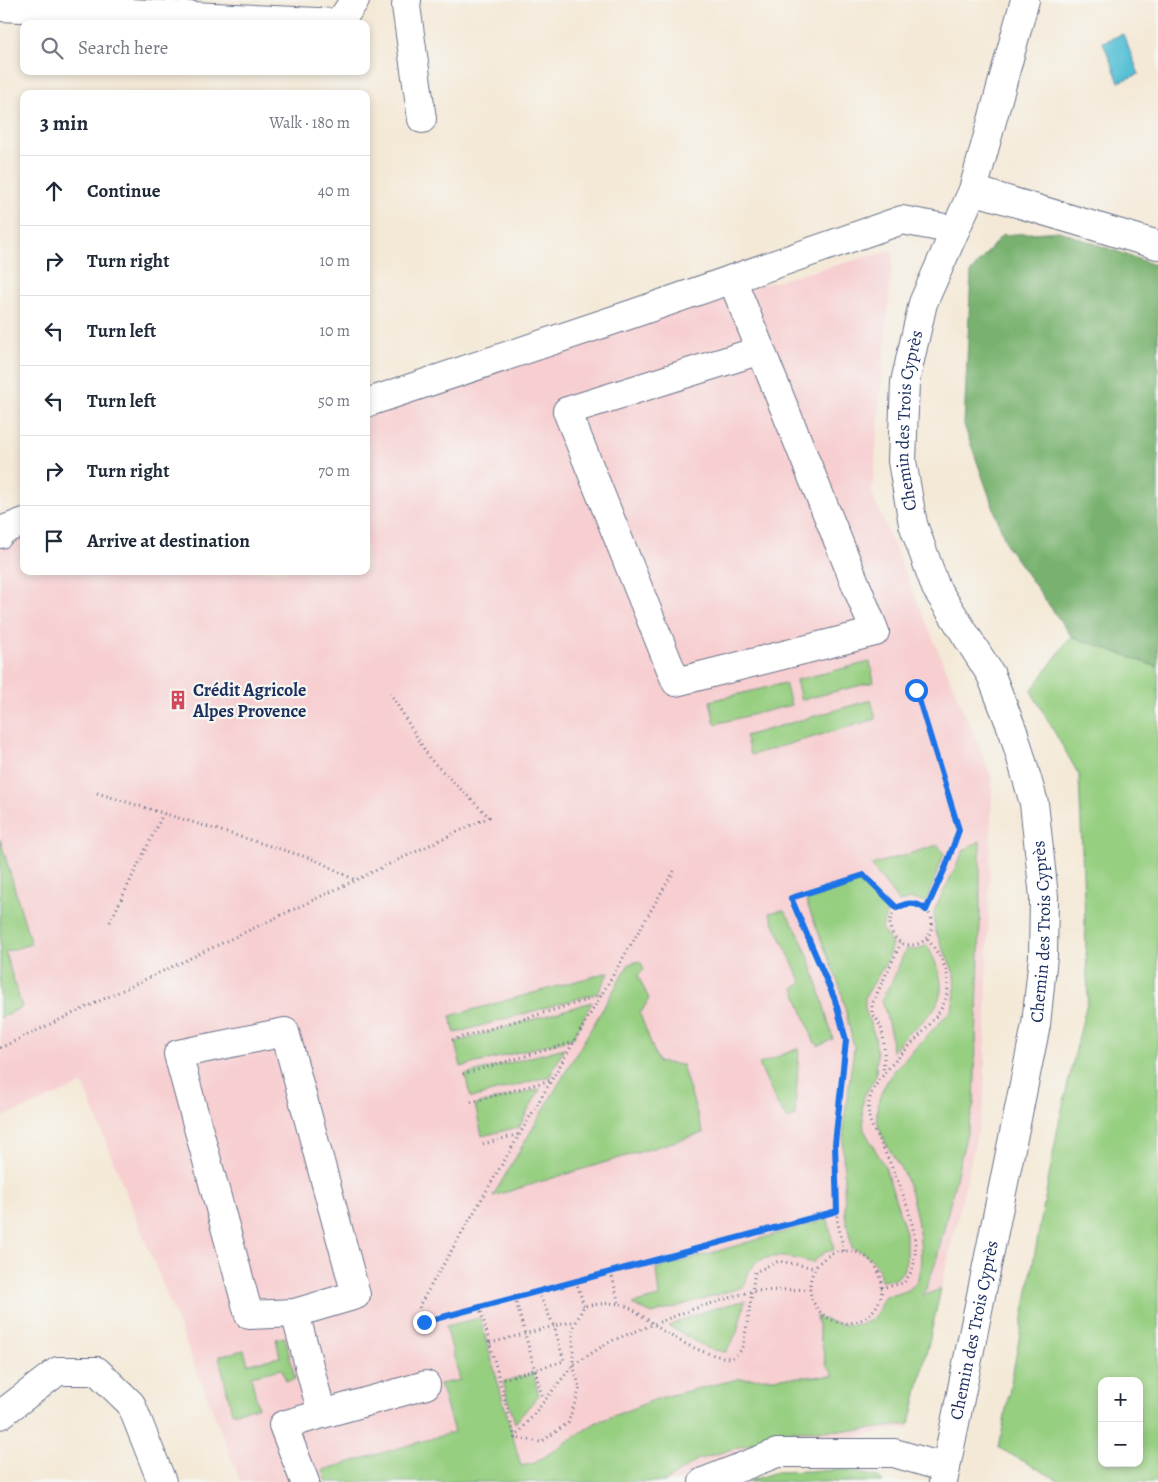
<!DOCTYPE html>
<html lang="en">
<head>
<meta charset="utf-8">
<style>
  :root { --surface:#fff; --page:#f2f2f3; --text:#1f2937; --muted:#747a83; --line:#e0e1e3 }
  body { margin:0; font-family:Alegreya,serif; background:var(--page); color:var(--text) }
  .controls { position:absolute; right:15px; bottom:15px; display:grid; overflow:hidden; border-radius:10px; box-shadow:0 2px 8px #0003 }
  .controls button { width:45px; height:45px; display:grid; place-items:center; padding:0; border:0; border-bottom:1px solid var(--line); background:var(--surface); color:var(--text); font:25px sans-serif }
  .stop { position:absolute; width:15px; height:15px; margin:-11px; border:4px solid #1a73e8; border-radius:50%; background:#fff }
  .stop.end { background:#1a73e8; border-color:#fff; box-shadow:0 1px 5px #0008 }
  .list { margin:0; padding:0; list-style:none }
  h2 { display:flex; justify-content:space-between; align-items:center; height:65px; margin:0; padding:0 20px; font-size:21px }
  h2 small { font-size:16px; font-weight:400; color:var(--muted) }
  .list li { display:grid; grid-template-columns:32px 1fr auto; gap:15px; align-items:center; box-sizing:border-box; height:70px; padding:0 20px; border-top:1px solid var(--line) }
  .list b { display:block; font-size:19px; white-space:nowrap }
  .list em { font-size:16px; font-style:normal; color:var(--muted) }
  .icon { flex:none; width:28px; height:28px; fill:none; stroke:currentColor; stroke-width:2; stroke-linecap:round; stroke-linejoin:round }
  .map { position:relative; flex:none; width:1158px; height:1482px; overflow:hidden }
  .search { position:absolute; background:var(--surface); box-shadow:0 2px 8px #0003; left:20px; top:20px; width:350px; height:55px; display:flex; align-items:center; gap:12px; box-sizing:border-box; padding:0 18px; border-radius:10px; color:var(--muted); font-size:19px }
  .panel { position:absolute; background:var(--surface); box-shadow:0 2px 8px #0003; left:20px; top:90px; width:350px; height:485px; border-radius:10px }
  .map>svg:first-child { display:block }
  .built { fill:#f7cfd1 }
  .green { fill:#97cf81; stroke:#597f70; fill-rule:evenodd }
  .forest { fill:#79b26f; stroke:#4a7066 }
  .water { fill:#59c1d6; stroke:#3a789a }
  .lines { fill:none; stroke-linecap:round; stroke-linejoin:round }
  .minor-casing { stroke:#677088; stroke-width:30 }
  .path { stroke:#677088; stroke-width:3; stroke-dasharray:1 4; stroke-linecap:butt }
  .minor { stroke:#fff; stroke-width:28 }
  .route { stroke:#1a73e8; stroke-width:6 }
  .labels { text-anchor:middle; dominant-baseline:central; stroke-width:4.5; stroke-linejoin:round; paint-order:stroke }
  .street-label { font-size:18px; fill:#1b2f5e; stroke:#f6f6f2 }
  .poi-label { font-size:18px; font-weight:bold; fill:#1b2f5e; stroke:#f6f6f2; text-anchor:start }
</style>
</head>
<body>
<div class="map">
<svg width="1158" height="1482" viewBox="0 0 1158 1482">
  <rect width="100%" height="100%" fill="#f6f6f2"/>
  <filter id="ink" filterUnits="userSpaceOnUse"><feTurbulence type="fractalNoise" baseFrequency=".02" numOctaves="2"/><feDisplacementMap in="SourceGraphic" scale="10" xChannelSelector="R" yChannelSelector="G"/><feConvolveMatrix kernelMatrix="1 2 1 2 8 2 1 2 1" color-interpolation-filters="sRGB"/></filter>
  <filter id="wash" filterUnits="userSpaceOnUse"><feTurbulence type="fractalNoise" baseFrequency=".0096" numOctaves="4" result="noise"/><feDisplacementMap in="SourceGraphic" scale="20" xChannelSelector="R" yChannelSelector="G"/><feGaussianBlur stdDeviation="1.12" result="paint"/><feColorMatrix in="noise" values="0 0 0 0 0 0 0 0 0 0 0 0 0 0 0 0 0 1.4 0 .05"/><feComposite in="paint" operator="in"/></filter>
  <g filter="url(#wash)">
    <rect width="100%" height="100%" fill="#f4e9d7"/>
    <path class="built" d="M 893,250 L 872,494 L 992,778 L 984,1104 L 909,1428 L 708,1462 L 677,1482 L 241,1482 L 83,1084 L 0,1118 L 0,534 L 24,515 L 24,571 L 366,571 L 366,391 Z"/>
    <g class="green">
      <path d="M 1071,636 L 1158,667 L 1158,1482 L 1062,1482 L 999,1448 L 1059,1122 L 1088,998 L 1079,775 L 1031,691 ZM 1102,1381 L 1139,1381 L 1139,1463 L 1102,1463 Z"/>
      <path d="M 870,662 L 874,682 L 801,700 L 796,680 Z"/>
      <path d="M 785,683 L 791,705 L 715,724 L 710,701 Z"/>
      <path d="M 871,700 L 876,719 L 751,755 L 745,736 Z"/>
      <path d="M 0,839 L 31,944 L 5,952 L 22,1007 L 0,1018 Z"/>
      <path d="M 980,841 L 980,926 L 974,1103 L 936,1262 L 923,1296 L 941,1289 L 910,1424 L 864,1430 L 792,1431 L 697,1460 L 665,1482 L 327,1482 L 323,1470 L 454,1432 L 440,1384 L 460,1380 L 446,1326 L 480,1318 L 521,1466 L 535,1463 L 595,1423 L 659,1398 L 738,1379 L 834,1376 L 826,1364 L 816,1316 C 831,1324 861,1331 875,1316 C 880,1310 880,1301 886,1296 C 896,1294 910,1293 916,1282 C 928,1260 915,1200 905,1177 C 897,1159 879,1138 877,1118 C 875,1102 884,1085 893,1072 L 952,1009 L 955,993 L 954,973 L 935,930 L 934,911 L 964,850 Z"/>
      <path d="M 938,845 L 944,854 L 926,902 L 911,899 L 899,902 L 871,865 Z"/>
      <path d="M 861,881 L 887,910 C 883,932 877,922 892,944 L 887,961 L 865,997 L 865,1009 L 875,1037 L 877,1053 L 876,1076 L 864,1096 L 862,1108 L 864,1130 L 885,1167 L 906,1233 L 906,1260 L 903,1271 L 896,1279 L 881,1281 C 879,1263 869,1254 852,1248 L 845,1214 L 843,1150 L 844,1122 L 854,1048 L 841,990 L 806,901 Z"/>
      <path d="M 783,910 C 807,936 823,1004 833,1039 L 819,1046 L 814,1042 L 794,988 L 802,983 L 769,913 Z"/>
      <path d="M 927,945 C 950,988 946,1005 907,1034 C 901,1039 898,1047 892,1052 L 891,1035 L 882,999 L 894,977 L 906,949 L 917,950 Z"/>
      <path d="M 640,961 L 644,969 L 638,976 L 649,999 L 640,1014 L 658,1062 L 682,1065 L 703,1133 L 493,1196 L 629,964 Z"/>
      <path d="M 609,972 L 598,993 L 455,1033 L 450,1016 Z"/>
      <path d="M 592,1002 L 573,1038 L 461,1067 L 456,1042 Z"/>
      <path d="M 564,1048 L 550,1076 L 471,1098 L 465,1075 Z"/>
      <path d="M 799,1048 L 795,1116 L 788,1120 L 778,1106 L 759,1064 Z"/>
      <path d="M 540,1089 L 519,1127 L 482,1136 L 475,1105 Z"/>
      <path d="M 828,1219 L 834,1250 L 825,1252 L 812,1263 C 796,1258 763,1250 751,1268 C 747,1273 747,1281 743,1287 L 652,1314 L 632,1304 L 659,1297 L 656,1269 Z"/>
      <path d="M 745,1301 L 737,1332 L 726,1352 L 709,1349 L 669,1326 C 694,1314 718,1306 745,1301 Z"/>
      <path d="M 285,1337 L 295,1379 L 286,1381 L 282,1369 L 251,1376 L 258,1407 L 232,1413 L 219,1356 L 244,1350 L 248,1364 L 280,1357 L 276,1339 Z"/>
      <path d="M 533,1373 L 539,1395 L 515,1423 L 503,1382 Z"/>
      <path d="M 844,1470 L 878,1477 L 882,1482 L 746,1482 L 776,1472 Z"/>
    </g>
    <path class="forest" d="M 1059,231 L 1158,266 L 1158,667 L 1071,636 L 1007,546 L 964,425 L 971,272 L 1002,235 Z"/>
    <path class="water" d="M 1123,34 L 1139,74 L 1119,82 L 1103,42 Z"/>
  </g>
  <g filter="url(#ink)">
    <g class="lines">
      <defs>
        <g id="minor">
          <path d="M 407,0 L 406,6 L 422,119"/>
          <path d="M 0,7 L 339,23 L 355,0"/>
          <path d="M 973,190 L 1158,245"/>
          <path d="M 732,279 L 875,632 L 676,682 L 567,411 L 761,350"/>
          <path d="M 366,403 L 632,314 L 902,220 L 955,230"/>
          <path d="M 0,534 L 3,530 L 24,522"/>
          <path d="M 295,1313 L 249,1315 L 178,1054 L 285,1032 L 356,1295 L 295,1313 L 322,1414"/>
          <path d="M 0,1415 L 58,1371 L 97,1371 L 131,1404 L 162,1482"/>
          <path d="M 305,1482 L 283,1425 L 426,1385"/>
          <path d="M 703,1482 L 777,1453 L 894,1453 L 946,1468"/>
          <path id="s1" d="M 943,1482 L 1036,1025 L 1043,956 L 1044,897 L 1034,803 L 1014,734 L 991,675 L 936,588 L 913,524 L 902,461 L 905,382 L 923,303 L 973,190 L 1025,0"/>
        </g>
      </defs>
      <use href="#minor" class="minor-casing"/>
      <g class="path">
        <path d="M 916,690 L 959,830 L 946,866 L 926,909"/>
        <path d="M 97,793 L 316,860 L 355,880"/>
        <path d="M 674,871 L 419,1306 L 424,1322 L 837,1211"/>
        <circle cx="911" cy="924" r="21"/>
        <path d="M 110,922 L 163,814"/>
        <path d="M 452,1040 L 601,996"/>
        <path d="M 0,1048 L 489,817 L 430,759 L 389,691"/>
        <path d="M 463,1074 L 574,1042"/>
        <path d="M 883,1074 C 884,1053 888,1030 872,1013 L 872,1004 L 901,943"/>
        <path d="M 471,1102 L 551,1080"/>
        <path d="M 483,1144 L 520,1134"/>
        <path d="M 844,1251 L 837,1219 L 835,1145 L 846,1040 L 835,1000 L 791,898 L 864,875 L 897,908"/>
        <circle cx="846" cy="1287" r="36"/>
        <path d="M 611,1272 L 619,1304"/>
        <path d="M 576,1281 L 584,1306"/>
        <path d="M 881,1288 L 904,1283 C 906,1279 910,1275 912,1270 C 925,1235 896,1175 881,1144 C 873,1129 865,1117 870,1098 C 873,1087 881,1078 888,1069 C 925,1025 978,998 927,939"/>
        <path d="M 810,1289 L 752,1291 L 690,1310 L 611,1341 L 573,1365 L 515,1438 L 541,1442 L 568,1423 L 580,1388 L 573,1365 L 573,1328 L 584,1306 C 594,1305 608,1302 619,1304 C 631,1306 642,1316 652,1323 C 673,1339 706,1357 732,1358 C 735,1356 739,1353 741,1350 C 745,1345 753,1283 755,1272 L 779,1261 L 815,1268"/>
        <path d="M 538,1292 L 554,1326 L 576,1321"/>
        <path d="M 515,1298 L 543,1399"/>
        <path d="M 480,1307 L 515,1438"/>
        <path d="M 490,1343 L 554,1326 L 564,1361 L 500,1380"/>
      </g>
      <use href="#minor" class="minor"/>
    </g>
  </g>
  <g class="lines" filter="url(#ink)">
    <path class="route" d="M 424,1322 L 837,1211 L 835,1144 L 846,1040 L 835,1000 L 791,898 L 864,875 L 897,908 C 907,902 917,902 926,910 L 946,866 L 959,830 L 916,690"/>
  </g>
  <defs>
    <symbol id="building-bare" viewBox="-9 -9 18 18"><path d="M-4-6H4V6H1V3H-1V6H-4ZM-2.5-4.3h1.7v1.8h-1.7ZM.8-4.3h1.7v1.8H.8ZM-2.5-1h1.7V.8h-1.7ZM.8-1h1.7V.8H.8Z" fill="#d1495b" stroke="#f6f6f2" stroke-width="2.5" paint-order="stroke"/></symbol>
  </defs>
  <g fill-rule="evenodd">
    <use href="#building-bare" x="164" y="686" width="28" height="28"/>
  </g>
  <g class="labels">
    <g class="street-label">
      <text stroke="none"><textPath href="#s1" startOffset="1100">Chemin des Trois Cyprès</textPath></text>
      <text stroke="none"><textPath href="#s1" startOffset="560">Chemin des Trois Cyprès</textPath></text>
      <text stroke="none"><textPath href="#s1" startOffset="155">Chemin des Trois Cyprès</textPath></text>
    </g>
    <g class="poi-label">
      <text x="193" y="690">Crédit Agricole<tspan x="193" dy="21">Alpes Provence</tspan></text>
    </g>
  </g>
</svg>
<div class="controls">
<button>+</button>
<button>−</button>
</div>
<div class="stop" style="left:916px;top:690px"></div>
<div class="stop end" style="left:424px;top:1322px"></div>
<div class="search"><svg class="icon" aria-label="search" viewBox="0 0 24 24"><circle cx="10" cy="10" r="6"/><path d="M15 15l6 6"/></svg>Search here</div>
<section class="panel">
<h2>3 min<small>Walk · 180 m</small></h2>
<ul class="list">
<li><svg class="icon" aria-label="ahead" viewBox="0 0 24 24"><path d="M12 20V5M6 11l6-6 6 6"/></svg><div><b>Continue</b></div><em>40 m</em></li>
<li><svg class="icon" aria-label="right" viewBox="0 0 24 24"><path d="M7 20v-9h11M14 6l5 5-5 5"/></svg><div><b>Turn right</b></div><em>10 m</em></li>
<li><svg class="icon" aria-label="left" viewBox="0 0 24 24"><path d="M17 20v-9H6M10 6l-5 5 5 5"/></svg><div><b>Turn left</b></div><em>10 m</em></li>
<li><svg class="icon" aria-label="left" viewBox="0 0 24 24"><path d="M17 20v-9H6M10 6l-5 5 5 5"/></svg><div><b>Turn left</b></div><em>50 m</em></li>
<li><svg class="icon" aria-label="right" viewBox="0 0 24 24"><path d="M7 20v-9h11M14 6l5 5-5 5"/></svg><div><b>Turn right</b></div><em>70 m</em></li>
<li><svg class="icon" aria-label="arrive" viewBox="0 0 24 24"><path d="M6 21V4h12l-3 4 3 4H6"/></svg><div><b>Arrive at destination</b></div></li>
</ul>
</section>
</div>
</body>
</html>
